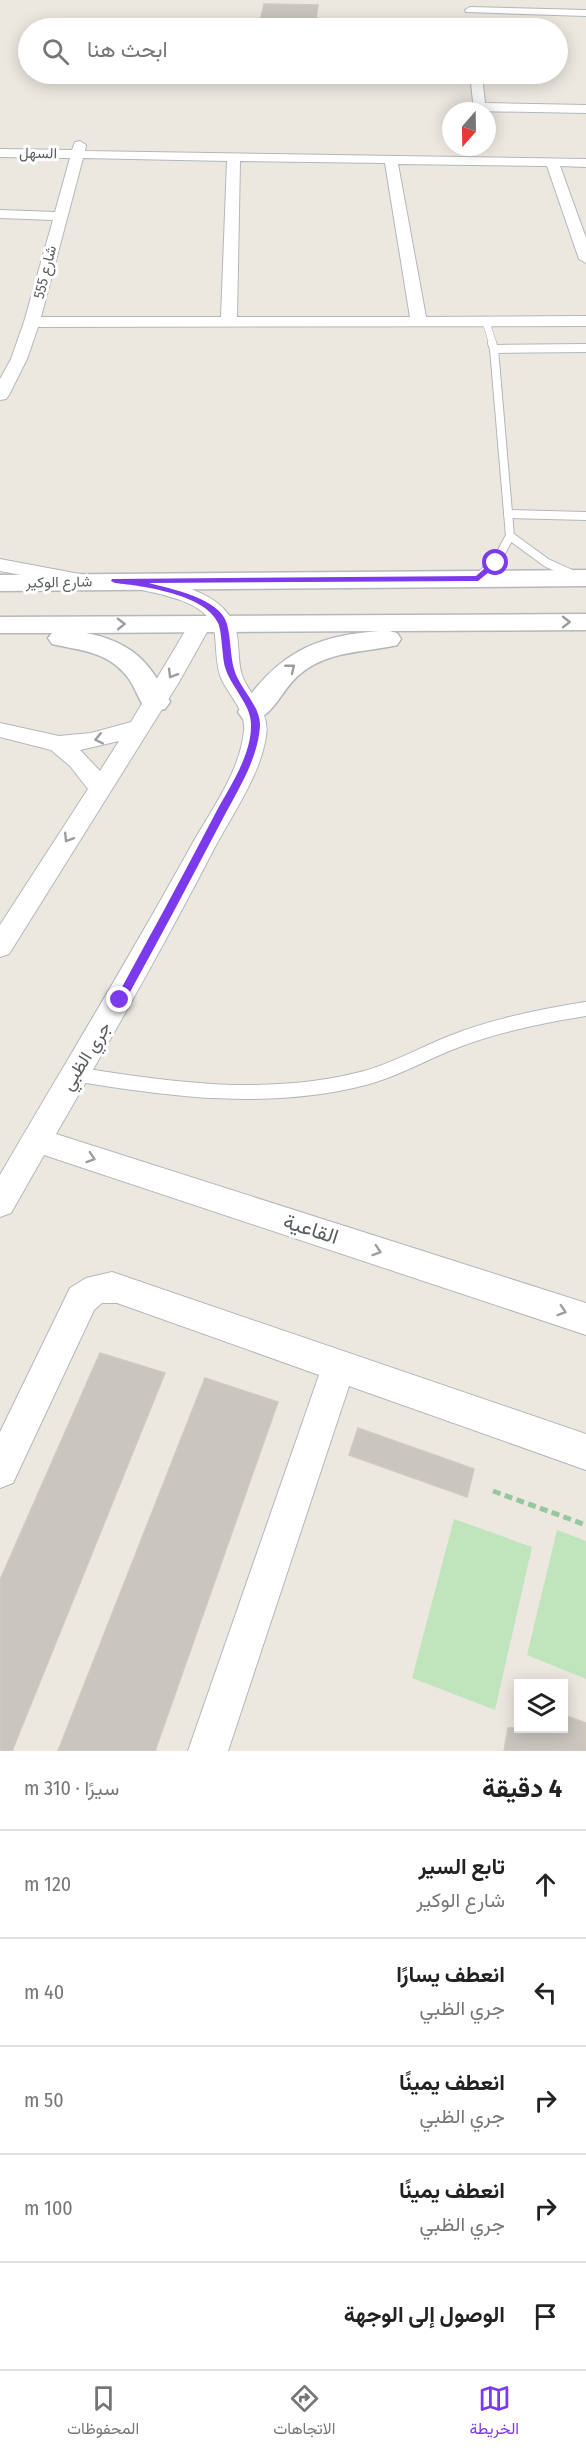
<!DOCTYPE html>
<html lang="ar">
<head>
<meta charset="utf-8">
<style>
  :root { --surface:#fff; --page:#f2f2f2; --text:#222; --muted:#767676; --line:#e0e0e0; --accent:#7c3aed }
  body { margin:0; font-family:"Fira Sans Condensed",Vazirmatn,sans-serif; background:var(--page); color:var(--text); direction:rtl }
  .controls { position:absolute; right:18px; bottom:18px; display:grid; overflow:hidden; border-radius:0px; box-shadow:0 3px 15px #0003 }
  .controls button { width:54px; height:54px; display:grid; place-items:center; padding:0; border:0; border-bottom:2px solid var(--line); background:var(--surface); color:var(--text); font:30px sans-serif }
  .compass { position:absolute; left:442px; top:102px; width:54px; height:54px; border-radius:50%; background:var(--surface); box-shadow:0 3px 15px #0003; rotate:200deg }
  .stop { position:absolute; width:18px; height:18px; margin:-14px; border:4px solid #7c3aed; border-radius:50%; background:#fff }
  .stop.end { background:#7c3aed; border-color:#fff; box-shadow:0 2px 6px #0008 }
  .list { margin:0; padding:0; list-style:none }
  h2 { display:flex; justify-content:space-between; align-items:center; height:78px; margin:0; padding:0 24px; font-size:26px }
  h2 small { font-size:20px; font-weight:400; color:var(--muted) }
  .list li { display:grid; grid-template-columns:39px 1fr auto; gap:18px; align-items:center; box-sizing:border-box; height:108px; padding:0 24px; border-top:2px solid var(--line) }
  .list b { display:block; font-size:22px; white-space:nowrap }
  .list p { margin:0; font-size:20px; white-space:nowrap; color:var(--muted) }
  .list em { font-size:20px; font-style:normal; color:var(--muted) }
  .icon { flex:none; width:33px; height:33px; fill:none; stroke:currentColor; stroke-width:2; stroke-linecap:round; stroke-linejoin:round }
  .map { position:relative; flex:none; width:586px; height:1751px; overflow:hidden; direction:ltr }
  .search { position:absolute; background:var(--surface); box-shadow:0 3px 15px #0003; left:18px; right:18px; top:18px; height:66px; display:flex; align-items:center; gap:15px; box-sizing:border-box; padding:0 21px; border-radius:33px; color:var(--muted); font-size:22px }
  .sheet { height:618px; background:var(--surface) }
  nav { display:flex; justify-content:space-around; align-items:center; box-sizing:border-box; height:84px; border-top:2px solid var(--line); background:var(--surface); font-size:16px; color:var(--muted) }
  nav a { display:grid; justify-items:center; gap:3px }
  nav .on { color:var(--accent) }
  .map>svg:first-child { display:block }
  .green { fill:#c0e4bb }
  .building { fill:#c9c5bf; stroke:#d0c9be; stroke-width:1.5 }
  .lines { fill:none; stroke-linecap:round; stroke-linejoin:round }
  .lane-far2-casing { stroke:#b3b7bb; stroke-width:8 }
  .lane-far1-casing { stroke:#b3b7bb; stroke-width:10 }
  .lane-casing { stroke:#b3b7bb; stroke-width:16 }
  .street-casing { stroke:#b3b7bb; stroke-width:2 }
  .secondary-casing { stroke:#b4b8bd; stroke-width:3 }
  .path { stroke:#96c79e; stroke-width:5; stroke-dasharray:8 4.5; stroke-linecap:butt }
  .lane-far2 { stroke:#fff; stroke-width:7 }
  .lane-far1 { stroke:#fff; stroke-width:8 }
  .lane { stroke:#fff; stroke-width:14 }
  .street { fill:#fff; fill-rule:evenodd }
  .secondary { fill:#fff; fill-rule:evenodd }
  .oneway { stroke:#9b9ea0 }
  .route { fill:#7c3aed }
  .labels { text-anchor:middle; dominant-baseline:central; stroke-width:6; stroke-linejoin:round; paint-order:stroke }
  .far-street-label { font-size:15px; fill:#595d61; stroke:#fff }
  .street-label { font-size:18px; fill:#595d61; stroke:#fff }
  .near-street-label { font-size:21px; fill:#595d61; stroke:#fff }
</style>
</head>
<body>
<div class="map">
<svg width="586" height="1751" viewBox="0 0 586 1751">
  <rect width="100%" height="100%" fill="#ece8e0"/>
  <g class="green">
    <path d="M 454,1519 L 532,1547 L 495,1710 L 412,1678 Z"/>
    <path d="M 557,1530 L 586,1541 L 586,1679 L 527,1655 Z"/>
  </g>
  <g class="building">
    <path d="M 264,4 L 318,5 L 315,27 L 259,26 Z"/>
    <path d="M 100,1353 L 165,1373 L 12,1751 L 0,1751 L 0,1580 Z"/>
    <path d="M 205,1378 L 278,1402 L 155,1751 L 58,1751 Z"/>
    <path d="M 358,1428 L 474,1469 L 467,1497 L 349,1455 Z"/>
    <path d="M 564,1715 L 586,1723 L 586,1751 L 504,1751 L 508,1728 L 564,1728 Z"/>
  </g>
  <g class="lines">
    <defs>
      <path id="lane-far2" d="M 486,322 L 493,344"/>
      <g id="lane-far1">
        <path d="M 492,343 L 494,349"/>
        <path d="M 508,514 L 586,516"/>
        <path d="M 510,536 L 547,563 L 578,577"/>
        <path d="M 478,578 L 497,560 L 510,536 L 494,349 L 586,348"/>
      </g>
      <path id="lane" d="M 75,1074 C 170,1090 270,1103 365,1078 C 396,1070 424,1053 453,1042 C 496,1025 541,1016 586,1009"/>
      <g id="street">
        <path d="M 470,7 L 586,10 L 586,16 L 466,12 L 465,10 Z"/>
        <path d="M 470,74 L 482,74 L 485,103 L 586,105 L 586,113 L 474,111 Z"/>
        <path d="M 80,141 L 86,145 L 85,151 L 586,159 L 586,167 L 560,166 L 586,238 L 586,263 L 579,259 L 547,166 L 398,164 L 426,317 L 586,316 L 586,326 L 38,327 L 27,359 L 9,395 L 6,399 L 0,400 L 0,379 L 11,359 L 24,322 L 53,220 L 0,218 L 0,210 L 55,212 L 70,158 L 0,157 L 0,149 L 72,150 L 75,142 ZM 83,158 L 227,161 L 221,317 L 41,317 ZM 240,161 L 385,163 L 410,317 L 237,317 Z"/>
        <path d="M 0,559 L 85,575 L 92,577 L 95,581 L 92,585 L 85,587 L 0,571 Z"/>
        <path d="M 135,577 C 168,582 219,589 234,624 C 241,641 236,661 243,678 C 252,698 270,712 266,736 C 260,776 234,811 215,847 C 165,944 111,1039 56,1134 L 586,1303 L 586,1335 L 44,1155 L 11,1213 L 0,1217 L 0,1175 C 64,1065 130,957 191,846 C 211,810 240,772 244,731 C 246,710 229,696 221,678 C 215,662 217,645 214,629 C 207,599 152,593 128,587 L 125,583 L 128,579 Z"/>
        <path d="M 201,617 L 208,619 L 212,623 L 179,682 L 9,954 L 0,957 L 0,925 L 88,789 L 70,766 L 51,750 L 0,737 L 0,723 L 59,736 L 91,733 L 131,722 L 190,623 L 194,619 ZM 119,741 L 100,771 L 80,750 Z"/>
        <path d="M 112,1272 L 586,1434 L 586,1470 L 349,1386 L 228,1751 L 188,1751 L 319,1375 L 117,1303 L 102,1303 L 94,1310 L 13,1483 L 0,1488 L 0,1432 L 70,1288 L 86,1278 Z"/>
      </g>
      <g id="secondary">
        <path d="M 586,570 L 586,586 L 0,591 L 0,575 Z"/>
        <path d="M 586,614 L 586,630 L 389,631 L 397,633 L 401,639 L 397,645 C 363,653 329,650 300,674 C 279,691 271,726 243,719 L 238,712 C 276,655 312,636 379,631 L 86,633 C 131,642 150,661 170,702 L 165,709 L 155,711 L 145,709 C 139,699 135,688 129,679 C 109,651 82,651 52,644 L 48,638 L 52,633 L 0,633 L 0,617 Z"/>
      </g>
    </defs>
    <use href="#lane-far2" class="lane-far2-casing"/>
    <use href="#lane-far1" class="lane-far1-casing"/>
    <use href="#lane" class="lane-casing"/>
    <use href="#street" class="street-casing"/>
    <use href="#secondary" class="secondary-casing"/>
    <path class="path" d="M 493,1491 L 586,1525"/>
    <use href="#lane-far2" class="lane-far2"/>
    <use href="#lane-far1" class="lane-far1"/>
    <use href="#lane" class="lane"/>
    <use href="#street" class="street"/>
    <use href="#secondary" class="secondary"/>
  </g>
  <defs><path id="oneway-chevron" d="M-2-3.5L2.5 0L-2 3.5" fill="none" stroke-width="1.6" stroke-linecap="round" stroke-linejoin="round" transform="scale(1.5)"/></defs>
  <g class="oneway">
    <use href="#oneway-chevron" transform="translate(566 622)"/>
    <use href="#oneway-chevron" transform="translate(121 624) rotate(-1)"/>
    <use href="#oneway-chevron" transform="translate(291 668) rotate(-39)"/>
    <use href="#oneway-chevron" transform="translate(172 674) rotate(121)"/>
    <use href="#oneway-chevron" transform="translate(99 739) rotate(168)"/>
    <use href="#oneway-chevron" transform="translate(68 838) rotate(122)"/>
    <use href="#oneway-chevron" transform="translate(91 1158) rotate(18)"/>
    <use href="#oneway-chevron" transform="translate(377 1251) rotate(18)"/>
    <use href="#oneway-chevron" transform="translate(562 1311) rotate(18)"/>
  </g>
  <path class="route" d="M 493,561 L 500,563 L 478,581 L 149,583 C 171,589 220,598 227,624 C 231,639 230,654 234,669 C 239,688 261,706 260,726 C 258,760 236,793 221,822 C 189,883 157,943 124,1003 L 116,1003 L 115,1000 C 148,939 182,878 214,816 C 228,789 252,756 251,724 C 251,704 230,686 225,667 C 222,656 222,631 218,623 C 205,594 143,586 115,583 L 111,581 L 112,579 L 476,576 Z"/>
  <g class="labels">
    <g class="far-street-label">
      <text transform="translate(38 153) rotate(1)">السهل</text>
      <text transform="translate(45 272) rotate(-76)">شارع 555</text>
      <text transform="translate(59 582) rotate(-1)">شارع الوكير</text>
    </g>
    <g class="street-label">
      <text transform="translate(86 1056) rotate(-58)">جري الظبي</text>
    </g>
    <g class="near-street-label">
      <text transform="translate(311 1229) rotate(18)">القاعية</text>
    </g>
  </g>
</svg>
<div class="controls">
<button><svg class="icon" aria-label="layers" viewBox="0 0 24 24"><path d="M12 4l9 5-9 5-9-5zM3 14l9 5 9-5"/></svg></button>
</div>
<svg class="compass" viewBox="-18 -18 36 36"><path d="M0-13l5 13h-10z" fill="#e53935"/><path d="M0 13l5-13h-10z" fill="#767676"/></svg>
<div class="stop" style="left:496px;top:563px"></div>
<div class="stop end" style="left:120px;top:1000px"></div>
<div class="search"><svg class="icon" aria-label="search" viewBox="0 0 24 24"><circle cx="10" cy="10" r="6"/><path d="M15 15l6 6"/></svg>ابحث هنا</div>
</div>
<section class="sheet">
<h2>4 دقيقة<small>سيرًا · 310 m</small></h2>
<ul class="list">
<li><svg class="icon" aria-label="ahead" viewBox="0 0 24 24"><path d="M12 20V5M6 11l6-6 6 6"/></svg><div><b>تابع السير</b><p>شارع الوكير</p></div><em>120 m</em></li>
<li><svg class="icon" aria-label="left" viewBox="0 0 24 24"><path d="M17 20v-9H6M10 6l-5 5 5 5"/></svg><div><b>انعطف يسارًا</b><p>جري الظبي</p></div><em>40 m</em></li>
<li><svg class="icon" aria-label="right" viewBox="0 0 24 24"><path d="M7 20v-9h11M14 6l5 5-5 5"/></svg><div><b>انعطف يمينًا</b><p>جري الظبي</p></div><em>50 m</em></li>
<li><svg class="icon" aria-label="right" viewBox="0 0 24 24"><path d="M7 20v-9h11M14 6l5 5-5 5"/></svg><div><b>انعطف يمينًا</b><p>جري الظبي</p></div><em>100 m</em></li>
<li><svg class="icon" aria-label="arrive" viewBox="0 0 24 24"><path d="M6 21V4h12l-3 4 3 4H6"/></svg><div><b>الوصول إلى الوجهة</b></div></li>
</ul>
</section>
<nav>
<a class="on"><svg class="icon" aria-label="map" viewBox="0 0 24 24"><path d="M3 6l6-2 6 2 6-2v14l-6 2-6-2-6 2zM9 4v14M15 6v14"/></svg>الخريطة</a>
<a><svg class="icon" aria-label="directions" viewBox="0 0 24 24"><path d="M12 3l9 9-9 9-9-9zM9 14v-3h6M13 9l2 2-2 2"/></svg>الاتجاهات</a>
<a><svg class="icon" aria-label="saved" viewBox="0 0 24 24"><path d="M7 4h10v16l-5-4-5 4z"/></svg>المحفوظات</a>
</nav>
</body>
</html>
